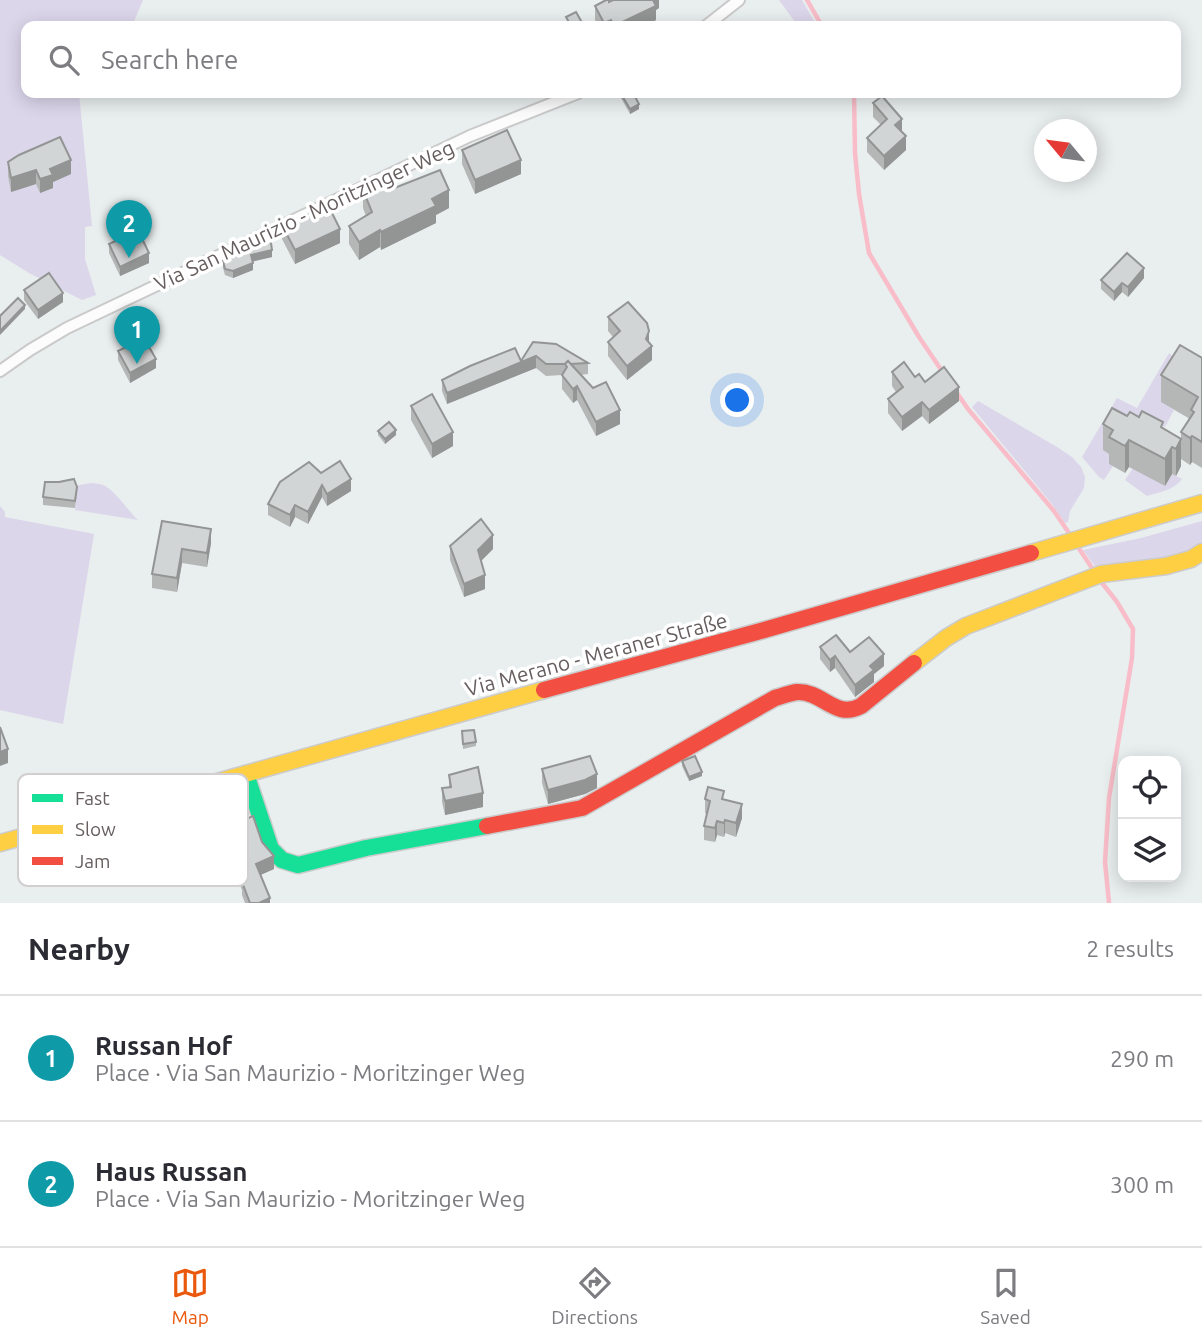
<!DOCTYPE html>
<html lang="en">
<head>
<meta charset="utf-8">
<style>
  :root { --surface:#fff; --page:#f7f7f7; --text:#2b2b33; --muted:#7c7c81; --line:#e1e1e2; --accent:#ea580c }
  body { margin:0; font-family:Ubuntu,sans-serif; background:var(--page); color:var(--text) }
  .controls { position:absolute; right:21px; bottom:21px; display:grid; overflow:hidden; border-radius:14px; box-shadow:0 4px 18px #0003 }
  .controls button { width:63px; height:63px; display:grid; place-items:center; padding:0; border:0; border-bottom:2px solid var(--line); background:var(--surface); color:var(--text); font:35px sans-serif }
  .compass { position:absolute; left:1034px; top:119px; width:63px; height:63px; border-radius:50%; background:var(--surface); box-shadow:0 4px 18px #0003; rotate:299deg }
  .you { position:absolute; left:738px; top:401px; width:24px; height:24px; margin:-18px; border:5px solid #fff; border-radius:50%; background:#1a73e8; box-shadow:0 0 0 10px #1a73e833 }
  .badge { display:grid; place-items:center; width:46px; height:46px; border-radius:50%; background:var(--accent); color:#fff; font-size:23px; font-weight:700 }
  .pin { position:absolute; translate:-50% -58px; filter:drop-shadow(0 2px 4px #0008) }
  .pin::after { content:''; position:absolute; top:37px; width:24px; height:21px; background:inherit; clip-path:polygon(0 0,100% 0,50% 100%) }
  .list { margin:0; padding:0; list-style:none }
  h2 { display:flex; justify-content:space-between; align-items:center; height:91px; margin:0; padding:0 28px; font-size:30px }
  h2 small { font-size:23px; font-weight:400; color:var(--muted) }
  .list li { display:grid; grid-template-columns:46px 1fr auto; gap:21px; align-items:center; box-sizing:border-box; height:126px; padding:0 28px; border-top:2px solid var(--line) }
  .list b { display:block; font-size:26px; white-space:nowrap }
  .list p { margin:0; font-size:23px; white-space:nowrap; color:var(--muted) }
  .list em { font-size:23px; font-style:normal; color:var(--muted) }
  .icon { flex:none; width:38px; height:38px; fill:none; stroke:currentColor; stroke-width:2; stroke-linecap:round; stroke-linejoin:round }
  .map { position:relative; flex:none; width:1202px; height:903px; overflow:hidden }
  .search { position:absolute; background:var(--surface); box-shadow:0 4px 18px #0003; left:21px; right:21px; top:21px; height:77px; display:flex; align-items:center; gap:18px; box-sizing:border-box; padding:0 24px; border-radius:14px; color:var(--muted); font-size:26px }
  .sheet { height:343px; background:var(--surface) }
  nav { display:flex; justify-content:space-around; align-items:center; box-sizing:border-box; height:98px; border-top:2px solid var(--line); background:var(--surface); font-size:19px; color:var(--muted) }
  nav a { display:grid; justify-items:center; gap:4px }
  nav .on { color:var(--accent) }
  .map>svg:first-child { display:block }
  .green { fill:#dcd6eb }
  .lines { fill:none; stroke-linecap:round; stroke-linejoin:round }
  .stream { stroke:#f8bdc8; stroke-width:4.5 }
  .street-casing { stroke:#cacaca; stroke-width:14 }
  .fast-casing { stroke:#cccbcc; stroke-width:19 }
  .slow-casing { stroke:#cccbcc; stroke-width:19 }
  .jam-casing { stroke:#cccbcc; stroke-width:19 }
  .street { stroke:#fcfcfd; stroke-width:10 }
  .fast { stroke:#16e098; stroke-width:16 }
  .slow { stroke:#ffcf43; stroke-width:16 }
  .jam { stroke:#f24e42; stroke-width:16 }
  .wall { fill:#b5b7b7 }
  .shaded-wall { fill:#939595 }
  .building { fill:#d2d5d5; stroke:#939595; stroke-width:2 }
  .labels { text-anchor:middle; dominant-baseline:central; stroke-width:7; stroke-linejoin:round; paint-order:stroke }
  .street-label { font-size:21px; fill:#675e5f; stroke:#fff }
  .key { fill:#fff; stroke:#d1cfcf; stroke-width:2 }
  .key-label { font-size:19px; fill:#675e5f }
</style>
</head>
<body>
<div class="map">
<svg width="1202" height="903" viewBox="0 0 1202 903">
  <rect width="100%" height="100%" fill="#e9eeef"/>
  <g class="green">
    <path d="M 0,0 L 143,0 L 132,26 L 26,26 L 26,93 L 79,93 L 92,226 L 85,227 L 85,259 L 96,295 L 82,300 L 29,273 L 0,255 Z"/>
    <path d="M 779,0 L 802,0 L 817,26 L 798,26 Z"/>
    <path d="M 1169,353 L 1202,380 L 1162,402 L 1174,410 L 1165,427 L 1154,423 L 1113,457 L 1109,463 L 1113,466 L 1104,480 L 1099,477 L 1082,457 L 1117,398 L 1137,408 Z"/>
    <path d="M 978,401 L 1057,447 L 1072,457 L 1081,467 L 1085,477 L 1084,488 L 1070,511 L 1068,522 L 1065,523 L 1052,504 L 972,407 Z"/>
    <path d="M 1133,468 L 1165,486 L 1172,474 L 1182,479 C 1174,490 1160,492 1147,496 L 1125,480 Z"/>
    <path d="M 91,483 C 92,483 102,484 103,485 C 114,489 129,512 138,520 L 75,510 L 77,494 L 74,486 Z"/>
    <path d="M 0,506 L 5,512 L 5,517 L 94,534 L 63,724 L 0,710 Z"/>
    <path d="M 1202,521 L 1202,547 L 1168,561 L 1097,569 L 1083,550 L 1141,538 Z"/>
  </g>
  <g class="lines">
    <g class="stream">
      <path d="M 807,0 L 822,26"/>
      <path d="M 854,93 L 855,153 L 859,194 L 869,253 L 919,337 L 944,374"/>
      <path d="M 957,393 L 968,409 L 1054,511 L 1071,536"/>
      <path d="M 1076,544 L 1094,571"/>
      <path d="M 1099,579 L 1117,602 L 1133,629 L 1132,658 L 1109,798 L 1105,862 L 1109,903"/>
    </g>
    <defs>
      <g id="street">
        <path d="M 706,26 L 739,0"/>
        <path d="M 0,371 L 30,350 L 67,328 L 470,136 L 578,93"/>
      </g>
      <path id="fast" d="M 246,774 L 271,849 L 282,860 L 298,865 L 366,848 L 487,826"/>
      <g id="slow">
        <path d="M 1031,553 L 1202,503"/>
        <path d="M 914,663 L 946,638 L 966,626 L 1101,574 L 1166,566 L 1191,559 L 1202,552"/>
        <path d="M 0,843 L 544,690"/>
      </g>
      <g id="jam">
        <path d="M 544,690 L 757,632 L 1031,553"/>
        <path d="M 487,826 L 582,808 L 775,698 C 782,696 790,693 797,692 C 823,691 835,720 861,706 L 914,663"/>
      </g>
    </defs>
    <use href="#street" class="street-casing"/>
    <use href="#fast" class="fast-casing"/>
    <use href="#slow" class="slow-casing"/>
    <use href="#jam" class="jam-casing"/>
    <use href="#street" class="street"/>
    <use href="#fast" class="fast"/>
    <use href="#slow" class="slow"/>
    <use href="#jam" class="jam"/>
  </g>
  <g class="wall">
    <path d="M 659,0 L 659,8 L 656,10 L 656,20 L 644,26 L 598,26 L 595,20 L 595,6 L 609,2 Z"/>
    <path d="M 621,94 L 639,109 L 630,114 L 621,98 Z"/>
    <path d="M 873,103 L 902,132 L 906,150 L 884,170 L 867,152 L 867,138 L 881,125 L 873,117 Z"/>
    <path d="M 462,150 L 521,174 L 475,194 L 462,164 Z"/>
    <path d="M 8,162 L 71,174 L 53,182 L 53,188 L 40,193 L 36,184 L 11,192 L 8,176 Z"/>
    <path d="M 363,190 L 387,191 L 449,208 L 436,215 L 436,223 L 381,250 L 380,247 L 359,260 L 349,244 L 349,226 L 366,216 L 363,208 Z"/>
    <path d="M 282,225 L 340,243 L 295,264 L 282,239 Z"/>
    <path d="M 249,243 L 272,257 L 253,261 L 253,270 L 233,278 L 225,275 L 223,268 L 223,261 L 249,250 Z"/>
    <path d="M 109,244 L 149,263 L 120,276 L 109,253 Z"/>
    <path d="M 1144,278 L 1128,297 L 1122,292 L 1114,301 L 1101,289 L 1101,280 Z"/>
    <path d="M 24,290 L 63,302 L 38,319 L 24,300 Z"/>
    <path d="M 608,317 L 649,342 L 652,360 L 627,380 L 608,356 L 608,342 L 613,337 L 608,331 Z"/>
    <path d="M 533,342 L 588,363 L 588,374 L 580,375 L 620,424 L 596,436 L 577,400 L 573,403 L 562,389 L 562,375 L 546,376 L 536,368 L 447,404 L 442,391 L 442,380 L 521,361 Z"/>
    <path d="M 118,351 L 156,368 L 130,383 L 118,360 Z"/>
    <path d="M 1202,358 L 1202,468 L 1192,462 L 1190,465 L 1181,459 L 1181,432 L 1190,419 L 1161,402 L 1161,375 Z"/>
    <path d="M 892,372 L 915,377 L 959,401 L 929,424 L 922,416 L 902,431 L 888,413 L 888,399 L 896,392 L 892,386 Z"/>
    <path d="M 411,406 L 453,446 L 432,458 L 411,420 Z"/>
    <path d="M 1127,416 L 1163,429 L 1181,439 L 1181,466 L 1176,476 L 1172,474 L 1165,486 L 1129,467 L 1125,473 L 1109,464 L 1109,454 L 1103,450 L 1103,424 Z"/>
    <path d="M 378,431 L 396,435 L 385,444 L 378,435 Z"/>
    <path d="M 321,473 L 351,491 L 327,506 L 322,497 L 308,524 L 295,517 L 290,527 L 268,515 L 268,504 Z"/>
    <path d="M 77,494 L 75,508 L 43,505 L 43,497 Z"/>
    <path d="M 162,521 L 211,543 L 207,567 L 182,563 L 177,592 L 152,588 L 152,574 Z"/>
    <path d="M 450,546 L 493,549 L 481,561 L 485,589 L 464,597 L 450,560 Z"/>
    <path d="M 820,647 L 850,652 L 884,666 L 874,674 L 874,682 L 855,697 L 835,668 L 830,672 L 820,659 Z"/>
    <path d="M 462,731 L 476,742 L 476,746 L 463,749 Z"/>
    <path d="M 682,761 L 702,776 L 689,781 L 682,766 Z"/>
    <path d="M 542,769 L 597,788 L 585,794 L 548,804 L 542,783 Z"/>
    <path d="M 449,775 L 483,807 L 445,815 L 442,802 L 442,788 L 449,787 Z"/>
    <path d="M 705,799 L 724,800 L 742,818 L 736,837 L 725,833 L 724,837 L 717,835 L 715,842 L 704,840 L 704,826 L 707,814 L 705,813 Z"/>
    <path d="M 234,824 L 262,842 L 274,869 L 260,875 L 270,903 L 245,903 L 242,895 L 242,890 L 225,851 L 225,838 L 234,835 Z"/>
  </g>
  <g class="shaded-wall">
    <path d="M 652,0 L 659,0 L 659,8 L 656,10 L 656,20 L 644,26 L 616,26 Z"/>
    <path d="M 611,20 L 611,26 L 604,26 L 604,23 Z"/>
    <path d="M 639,104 L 639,109 L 630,114 L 630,109 Z"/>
    <path d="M 902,119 L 902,133 L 895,125 Z"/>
    <path d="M 906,136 L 906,150 L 884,170 L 884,156 Z"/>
    <path d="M 71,160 L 71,174 L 53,182 L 53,188 L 40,193 L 40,179 L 50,169 Z"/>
    <path d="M 521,160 L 521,174 L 475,194 L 475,180 Z"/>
    <path d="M 36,170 L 36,184 L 11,192 L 11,178 Z"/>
    <path d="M 449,190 L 449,208 L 436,215 L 436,223 L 381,250 L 381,232 L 432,199 Z"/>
    <path d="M 340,229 L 340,243 L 295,264 L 295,250 Z"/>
    <path d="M 380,230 L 380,247 L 359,260 L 359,242 Z"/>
    <path d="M 272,250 L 272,257 L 251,262 L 251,255 Z"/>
    <path d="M 149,253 L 149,263 L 120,276 L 120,267 Z"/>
    <path d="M 253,263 L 253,270 L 233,278 L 233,271 Z"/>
    <path d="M 1144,268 L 1144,278 L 1128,297 L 1128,287 Z"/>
    <path d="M 1122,283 L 1122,292 L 1114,301 L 1114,292 Z"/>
    <path d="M 63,293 L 63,302 L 38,319 L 38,310 Z"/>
    <path d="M 25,305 L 25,309 L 0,335 L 0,331 Z"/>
    <path d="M 649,331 L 649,345 L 652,346 L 652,360 L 627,380 L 627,366 L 646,339 Z"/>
    <path d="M 536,356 L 536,368 L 447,404 L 447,393 Z"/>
    <path d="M 156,359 L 156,368 L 130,383 L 130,373 Z"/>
    <path d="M 577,386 L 577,400 L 573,403 L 573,389 Z"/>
    <path d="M 959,387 L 959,401 L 929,424 L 929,410 Z"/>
    <path d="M 922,402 L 922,416 L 902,431 L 902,417 Z"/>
    <path d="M 620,410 L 620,424 L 596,436 L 596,422 Z"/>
    <path d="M 396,430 L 396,435 L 385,444 L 385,439 Z"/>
    <path d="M 453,432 L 453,446 L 432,458 L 432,444 Z"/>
    <path d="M 1192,436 L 1192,462 L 1190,465 L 1190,438 Z"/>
    <path d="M 1181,439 L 1181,466 L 1176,476 L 1176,449 Z"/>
    <path d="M 1129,440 L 1129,467 L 1125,473 L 1125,446 Z"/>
    <path d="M 1172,447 L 1172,474 L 1165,486 L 1165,459 Z"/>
    <path d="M 351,479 L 351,491 L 327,506 L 327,494 Z"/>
    <path d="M 322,485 L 322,497 L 308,524 L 308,512 Z"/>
    <path d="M 295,505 L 295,517 L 290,527 L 290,515 Z"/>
    <path d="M 211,529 L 211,543 L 207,567 L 207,553 Z"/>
    <path d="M 493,535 L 493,549 L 478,564 L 478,550 Z"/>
    <path d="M 182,549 L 182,563 L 177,592 L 177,578 Z"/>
    <path d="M 485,575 L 485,589 L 464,597 L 464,584 Z"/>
    <path d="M 884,654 L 884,666 L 874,674 L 874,682 L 855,697 L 855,685 L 870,666 Z"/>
    <path d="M 835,656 L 835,668 L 830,672 L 830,660 Z"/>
    <path d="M 8,749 L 8,763 L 0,766 L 0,752 Z"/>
    <path d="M 702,772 L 702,776 L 689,781 L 689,777 Z"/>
    <path d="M 597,774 L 597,788 L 585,794 L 548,804 L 548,790 Z"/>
    <path d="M 483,793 L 483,807 L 445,815 L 445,801 Z"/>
    <path d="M 742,804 L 742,818 L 736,837 L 736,823 Z"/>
    <path d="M 725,820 L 725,833 L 724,837 L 724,823 Z"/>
    <path d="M 717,821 L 717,835 L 715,842 L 715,828 Z"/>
    <path d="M 274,856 L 274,869 L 256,877 L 256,864 Z"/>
    <path d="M 270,898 L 270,903 L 259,903 Z"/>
  </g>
  <g class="building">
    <path d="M 606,0 L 609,0 L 609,2 L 613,0 L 653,0 L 656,6 L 614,26 L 611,20 L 604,23 L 595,6 Z"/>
    <path d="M 576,12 L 584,26 L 571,26 L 566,17 Z"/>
    <path d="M 623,93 L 633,93 L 639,104 L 630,109 L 621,94 Z"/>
    <path d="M 882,96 L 902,119 L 895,125 L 906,136 L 884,156 L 867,138 L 887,119 L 873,103 Z"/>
    <path d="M 507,130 L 521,160 L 475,180 L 462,150 Z"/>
    <path d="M 60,137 L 71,160 L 50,169 L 53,175 L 40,179 L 36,170 L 11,178 L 8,162 L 19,155 Z"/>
    <path d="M 440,170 L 449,190 L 432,199 L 436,206 L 381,232 L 380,230 L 359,242 L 349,226 L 372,212 L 363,190 L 383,181 L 387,191 Z"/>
    <path d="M 328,205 L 340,229 L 295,250 L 282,225 Z"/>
    <path d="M 138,230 L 149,253 L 120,267 L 109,244 Z"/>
    <path d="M 270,236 L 272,250 L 251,255 L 253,263 L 233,271 L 225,269 L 223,261 L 249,250 L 250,252 L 249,243 L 260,238 Z"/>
    <path d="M 1127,253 L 1144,268 L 1128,287 L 1122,283 L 1114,292 L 1101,280 Z"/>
    <path d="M 49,273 L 63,293 L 38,310 L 24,290 Z"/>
    <path d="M 18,298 L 25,305 L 0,331 L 0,316 Z"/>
    <path d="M 628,302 L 647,323 L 649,331 L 646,339 L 652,346 L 627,366 L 608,342 L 620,331 L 608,317 Z"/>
    <path d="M 144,338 L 156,359 L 130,373 L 118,351 Z"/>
    <path d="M 533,342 L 556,344 L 588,363 L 570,364 L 568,361 L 565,364 L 546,364 L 536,356 L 447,393 L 442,380 L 470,366 L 515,348 L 521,361 Z"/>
    <path d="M 1180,345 L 1202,358 L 1202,442 L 1192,436 L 1190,438 L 1181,432 L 1194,412 L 1191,410 L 1198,397 L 1161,375 Z"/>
    <path d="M 568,361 L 593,388 L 606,382 L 620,410 L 596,422 L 577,386 L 573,389 L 562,375 L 567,367 L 565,364 Z"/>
    <path d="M 904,362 L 915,377 L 919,374 L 925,382 L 944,367 L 959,387 L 929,410 L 922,402 L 902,417 L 888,399 L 903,387 L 892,372 Z"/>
    <path d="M 432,394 L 453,432 L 432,444 L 411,406 Z"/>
    <path d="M 1112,408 L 1127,416 L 1130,412 L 1139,417 L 1142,411 L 1163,422 L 1161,427 L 1181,439 L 1176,449 L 1172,447 L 1165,459 L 1129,440 L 1125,446 L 1109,437 L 1113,430 L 1103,424 Z"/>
    <path d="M 389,422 L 396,430 L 385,439 L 378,431 Z"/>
    <path d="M 340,461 L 351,479 L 327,494 L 322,485 L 308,512 L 295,505 L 290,515 L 268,504 L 280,482 L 309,462 L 321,473 Z"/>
    <path d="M 74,479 L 77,487 L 75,501 L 43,497 L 45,482 L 59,482 Z"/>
    <path d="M 481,519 L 493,535 L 478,550 L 485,575 L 464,584 L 450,546 Z"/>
    <path d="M 162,521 L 211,529 L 207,553 L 182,549 L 177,578 L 152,574 Z"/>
    <path d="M 836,635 L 850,652 L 869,637 L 884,654 L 870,666 L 874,670 L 855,685 L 835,656 L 830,660 L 820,647 Z"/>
    <path d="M 0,727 L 8,749 L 0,752 Z"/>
    <path d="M 474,730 L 476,742 L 463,744 L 462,731 Z"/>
    <path d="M 590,756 L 597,774 L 585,780 L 548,790 L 542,769 Z"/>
    <path d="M 695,756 L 702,772 L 689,777 L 682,761 Z"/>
    <path d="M 478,767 L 483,793 L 445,801 L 442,788 L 451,787 L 449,775 Z"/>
    <path d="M 708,787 L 724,791 L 722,799 L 742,804 L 736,823 L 725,820 L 724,823 L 717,821 L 715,828 L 704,826 L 710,801 L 705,799 Z"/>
    <path d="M 253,816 L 262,842 L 274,856 L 256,864 L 270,898 L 259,903 L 250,903 L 242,882 L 244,882 L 225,838 L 238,834 L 234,824 Z"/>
  </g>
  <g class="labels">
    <g class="street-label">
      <text transform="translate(304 215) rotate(-25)">Via San Maurizio - Moritzinger Weg</text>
      <text transform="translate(596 654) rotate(-15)">Via Merano - Meraner Straße</text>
    </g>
  </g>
  <rect x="18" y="774" width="230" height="112" rx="10" class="key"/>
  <rect x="32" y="794" width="31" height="8" fill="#16e098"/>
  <rect x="32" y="825" width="31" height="9" fill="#ffcf43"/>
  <rect x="32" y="857" width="31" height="8" fill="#f24e42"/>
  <g class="key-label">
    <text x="75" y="805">Fast</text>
    <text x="75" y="836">Slow</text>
    <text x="75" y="868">Jam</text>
  </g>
</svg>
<div class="controls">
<button><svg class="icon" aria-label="locate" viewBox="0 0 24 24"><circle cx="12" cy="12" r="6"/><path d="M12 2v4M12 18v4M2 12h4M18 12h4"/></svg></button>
<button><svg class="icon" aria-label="layers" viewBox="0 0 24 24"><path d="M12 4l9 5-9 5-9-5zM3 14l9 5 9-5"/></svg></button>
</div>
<svg class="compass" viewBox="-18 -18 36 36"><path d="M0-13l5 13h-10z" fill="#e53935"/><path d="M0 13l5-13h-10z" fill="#7c7c81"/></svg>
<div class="you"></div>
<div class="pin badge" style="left:137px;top:364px;background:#0f9aa8">1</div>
<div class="pin badge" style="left:129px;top:258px;background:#0f9aa8">2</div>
<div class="search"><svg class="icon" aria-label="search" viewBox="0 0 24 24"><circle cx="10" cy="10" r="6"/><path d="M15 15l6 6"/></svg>Search here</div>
</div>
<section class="sheet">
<h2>Nearby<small>2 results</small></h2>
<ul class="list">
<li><span class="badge" style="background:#0f9aa8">1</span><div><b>Russan Hof</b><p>Place · Via San Maurizio - Moritzinger Weg</p></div><em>290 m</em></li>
<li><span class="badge" style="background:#0f9aa8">2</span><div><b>Haus Russan</b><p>Place · Via San Maurizio - Moritzinger Weg</p></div><em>300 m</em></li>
</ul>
</section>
<nav>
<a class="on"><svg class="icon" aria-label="map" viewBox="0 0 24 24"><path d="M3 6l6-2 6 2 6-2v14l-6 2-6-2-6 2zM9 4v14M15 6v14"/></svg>Map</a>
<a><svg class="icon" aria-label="directions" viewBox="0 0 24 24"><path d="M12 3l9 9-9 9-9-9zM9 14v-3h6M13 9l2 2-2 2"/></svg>Directions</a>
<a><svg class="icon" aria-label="saved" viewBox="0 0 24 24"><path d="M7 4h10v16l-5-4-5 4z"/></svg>Saved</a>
</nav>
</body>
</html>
